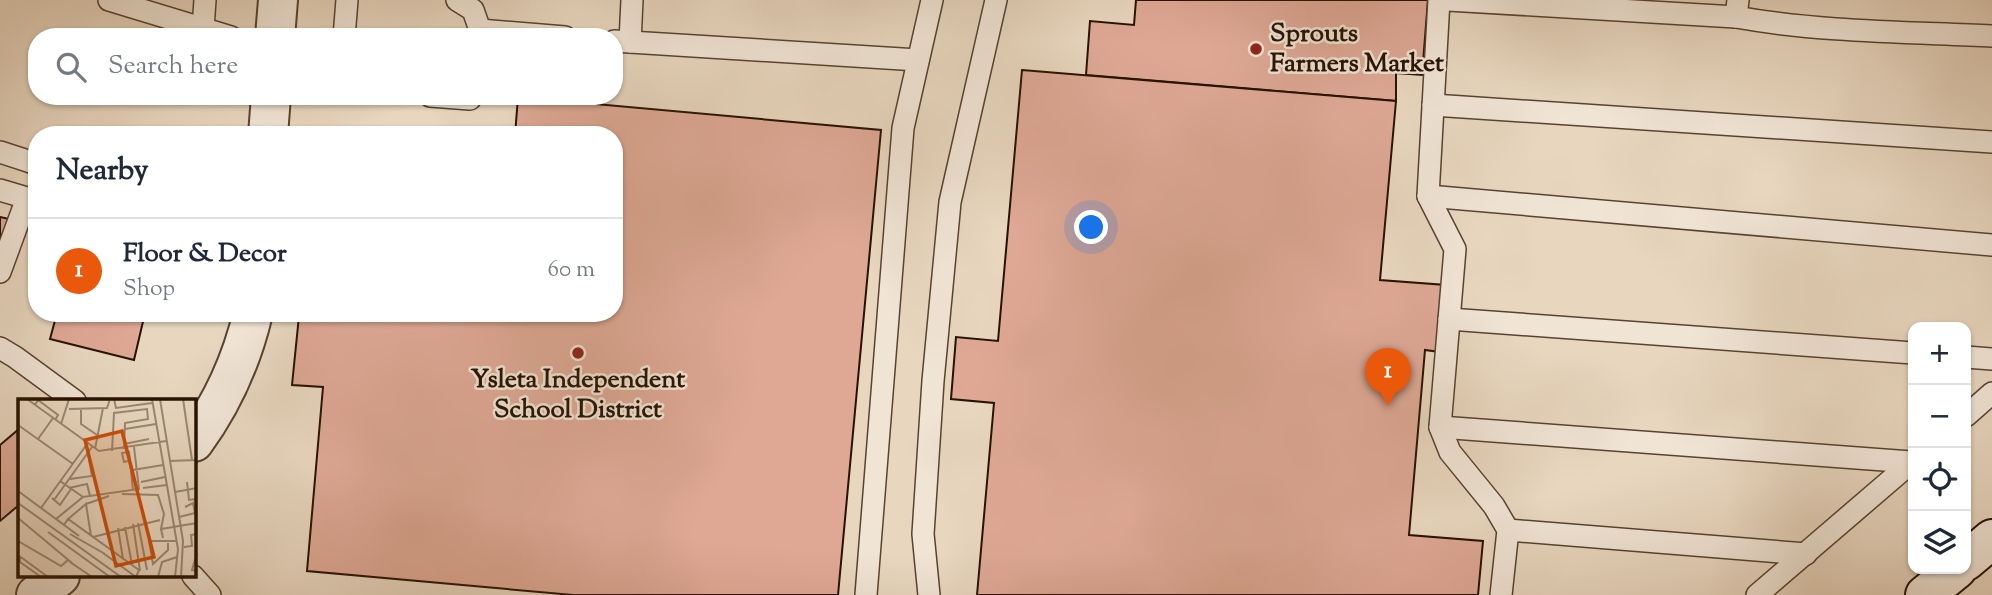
<!DOCTYPE html>
<html lang="en">
<head>
<meta charset="utf-8">
<style>
  :root { --surface:#fff; --page:#f6f6f7; --text:#1f2937; --muted:#747a83; --line:#e0e1e3; --accent:#ea580c }
  body { margin:0; font-family:"Sorts Mill Goudy",serif; background:var(--page); color:var(--text) }
  .controls { position:absolute; right:21px; bottom:21px; display:grid; overflow:hidden; border-radius:14px; box-shadow:0 2px 5px #0004 }
  .controls button { width:63px; height:63px; display:grid; place-items:center; padding:0; border:0; border-bottom:2px solid var(--line); background:var(--surface); color:var(--text); font:35px sans-serif }
  .you { position:absolute; left:1092px; top:228px; width:24px; height:24px; margin:-18px; border:5px solid #fff; border-radius:50%; background:#1a73e8; box-shadow:0 0 0 10px #1a73e833 }
  .badge { display:grid; place-items:center; width:46px; height:46px; border-radius:50%; background:var(--accent); color:#fff; font-size:23px; font-weight:700 }
  .pin { position:absolute; translate:-50% -58px; filter:drop-shadow(0 2px 4px #0008) }
  .pin::after { content:''; position:absolute; top:37px; width:24px; height:21px; background:inherit; clip-path:polygon(0 0,100% 0,50% 100%) }
  .list { margin:0; padding:0; list-style:none }
  h2 { display:flex; justify-content:space-between; align-items:center; height:91px; margin:0; padding:0 28px; font-size:30px }
  h2 small { font-size:23px; font-weight:400; color:var(--muted) }
  .list li { display:grid; grid-template-columns:46px 1fr auto; gap:21px; align-items:center; box-sizing:border-box; height:105px; padding:0 28px; border-top:2px solid var(--line) }
  .list b { display:block; font-size:26px; white-space:nowrap }
  .list p { margin:0; font-size:23px; white-space:nowrap; color:var(--muted) }
  .list em { font-size:23px; font-style:normal; color:var(--muted) }
  .icon { flex:none; width:38px; height:38px; fill:none; stroke:currentColor; stroke-width:2; stroke-linecap:round; stroke-linejoin:round }
  .map { position:relative; flex:none; width:1992px; height:595px; overflow:hidden }
  .search { position:absolute; background:var(--surface); box-shadow:0 2px 5px #0004; left:28px; top:28px; width:595px; height:77px; display:flex; align-items:center; gap:18px; box-sizing:border-box; padding:0 24px; border-radius:28px; color:var(--muted); font-size:26px }
  .panel { position:absolute; background:var(--surface); box-shadow:0 2px 5px #0004; left:28px; top:126px; width:595px; height:196px; border-radius:28px }
  .map>svg:first-child { display:block }
  .building { fill:#dea895; stroke:#271200; stroke-width:2 }
  .lines { fill:none; stroke-linecap:round; stroke-linejoin:round }
  .lane-casing { stroke:#574330; stroke-width:24 }
  .street-casing { stroke:#574330; stroke-width:42 }
  .secondary-casing { stroke:#271200; stroke-width:42 }
  .lane { stroke:#f0e4d5; stroke-width:21 }
  .street { stroke:#f0e4d5; stroke-width:38 }
  .secondary { stroke:#f0e4d5; stroke-width:38 }
  .poi-dot { fill:#8f2418; stroke:#f0e4d5; stroke-width:2.5 }
  .labels { text-anchor:middle; dominant-baseline:central; stroke-width:5; stroke-linejoin:round; paint-order:stroke }
  .poi-label { font-size:26px; font-weight:bold; fill:#271200; stroke:#f0e4d5; text-anchor:start }
  .inset-road { fill:none; stroke:#9b8873; stroke-width:2 }
  .view { fill:#cb4e0a; fill-opacity:0.15; stroke:#cb4e0a; stroke-width:3.5 }
  .inset-edge { fill:none; stroke:#271200; stroke-width:3.5 }
</style>
</head>
<body>
<div class="map">
<svg width="1992" height="595" viewBox="0 0 1992 595">
  <rect width="100%" height="100%" fill="#e8d6bf"/>
  <filter id="stains"><feTurbulence type="fractalNoise" baseFrequency=".00286" numOctaves="4"/><feColorMatrix values="0 0 0 0 .2 0 0 0 0 .09 0 0 0 0 .02 0 0 0 .5 -.17"/></filter>
  <radialGradient id="worn" r=".72"><stop offset=".6" stop-color="#630" stop-opacity="0"/><stop offset="1" stop-color="#630" stop-opacity=".3"/></radialGradient>
  <g class="building">
    <path d="M 1136,0 L 1428,0 L 1422,75 L 1396,73 L 1396,101 L 1086,75 L 1090,21 L 1134,25 Z"/>
    <path d="M 1022,70 L 1396,101 L 1380,280 L 1446,285 L 1440,352 L 1425,350 L 1409,535 L 1483,541 L 1478,595 L 977,595 L 994,403 L 951,399 L 956,337 L 998,341 Z"/>
    <path d="M 518,97 L 881,130 L 838,595 L 573,595 L 307,571 L 323,387 L 292,385 L 299,316 L 348,321 L 349,313 L 614,313 L 614,135 L 515,135 Z"/>
    <path d="M 0,217 L 9,219 L 0,249 Z"/>
    <path d="M 57,313 L 145,313 L 134,360 L 50,339 Z"/>
    <path d="M 19,429 L 19,505 L 0,521 L 0,445 Z"/>
  </g>
  <g class="lines">
    <defs>
      <g id="lane">
        <path d="M 109,0 L 231,37"/>
        <path d="M 457,0 L 473,10 L 480,30 L 479,37"/>
        <path d="M 1439,0 L 1428,196 L 1455,249 L 1440,427 L 1450,452 L 1494,506 L 1508,530 L 1501,595"/>
        <path d="M 1448,0 L 1736,17"/>
        <path d="M 1738,0 L 1736,17 C 1819,32 1908,32 1992,36"/>
        <path d="M 203,28 L 205,0"/>
        <path d="M 480,30 L 565,37"/>
        <path d="M 344,37 L 347,0"/>
        <path d="M 614,41 L 918,60"/>
        <path d="M 630,42 L 632,0"/>
        <path d="M 430,96 L 470,99 L 470,96"/>
        <path d="M 1433,105 L 1992,142"/>
        <path d="M 0,152 L 37,164"/>
        <path d="M 0,190 L 27,198 L 0,272"/>
        <path d="M 1428,196 L 1992,245"/>
        <path d="M 1449,319 L 1913,353"/>
        <path d="M 0,348 L 15,357 L 75,401"/>
        <path d="M 1966,357 L 1992,359"/>
        <path d="M 1966,416 L 1992,393"/>
        <path d="M 1440,427 L 1911,462"/>
        <path d="M 1508,530 L 1806,554"/>
        <path d="M 193,576 L 210,595"/>
        <path d="M 866,595 L 903,128 L 932,0"/>
        <path d="M 929,595 L 923,534 L 933,381 L 950,202 L 996,0"/>
        <path d="M 1757,595 L 1913,461"/>
      </g>
      <g id="street">
        <path d="M 275,37 L 278,0"/>
        <path d="M 268,135 L 271,96"/>
        <path d="M 194,442 C 222,404 242,359 253,313"/>
        <path d="M 36,595 L 60,576"/>
      </g>
      <g id="secondary">
        <path d="M 1966,561 L 1992,539"/>
        <path d="M 1925,595 L 1957,569"/>
      </g>
    </defs>
    <use href="#lane" class="lane-casing"/>
    <use href="#street" class="street-casing"/>
    <use href="#secondary" class="secondary-casing"/>
    <use href="#lane" class="lane"/>
    <use href="#street" class="street"/>
    <use href="#secondary" class="secondary"/>
  </g>
  <g class="poi-dot">
    <circle cx="1256" cy="49" r="7"/>
    <circle cx="578" cy="353" r="7"/>
  </g>
  <g class="labels">
    <g class="poi-label">
      <text x="1270" y="34">Sprouts<tspan x="1270" dy="30">Farmers Market</tspan></text>
      <text x="578" y="380" text-anchor="middle">Ysleta Independent<tspan x="578" dy="30">School District</tspan></text>
    </g>
  </g>
  <g transform="translate(18 399)">
    <rect width="178" height="178" fill="#e8d6bf"/>
    <path class="inset-road" d="M 9,0 L 81,52 L 148,42M 96,0 L 98,9 L 134,4M 134,0 L 160,150 L 157,178M 142,0 L 165,142 L 163,178M 165,0 L 174,61M 17,6 L 20,1 L 40,16 L 37,21M 63,9 L 63,25 L 82,38M 51,10 L 89,9 L 92,0M 43,25 L 51,0M 0,26 L 55,65M 107,30 L 138,25M 20,40 L 35,19M 106,45 L 131,40M 77,50 L 85,9M 94,52 L 96,14 L 129,10 L 130,20 L 107,24 L 106,50M 110,62 L 106,63 L 104,54 L 111,53 L 115,91M 151,62 L 179,61M 115,71 L 145,66M 52,80 L 74,77 L 70,55M 42,82 L 65,98 L 121,90 L 116,48M 123,83 L 147,78M 169,83 L 171,101 L 179,100M 51,89 L 69,85 L 72,97M 125,89 L 149,86M 0,92 L 61,137M 157,93 L 179,89M 104,95 L 140,96 L 146,115 L 143,130M 34,99 L 42,106 L 53,90M 36,101 L 74,48M 0,104 L 103,178M 68,105 L 91,97M 23,109 L 69,45M 161,118 L 177,114 L 175,104 L 167,108M 0,119 L 54,164M 38,120 L 65,98M 50,120 L 68,105 L 73,137M 120,124 L 129,171M 115,125 L 122,172M 46,126 L 50,120 L 121,171 L 118,178M 107,128 L 114,166M 100,129 L 105,160M 30,133 L 92,178M 52,135 L 87,155M 75,138 L 142,121M 145,139 L 143,130 L 179,124M 0,142 L 43,167 L 50,161M 150,144 L 150,151 L 135,165 L 131,142 L 159,142M 166,148 L 174,147 L 173,136 L 179,135M 85,154 L 118,178M 179,154 L 174,171 L 179,172M 0,156 L 30,178M 2,158 L 2,163 L 23,178M 52,163 L 74,178M 140,178 L 144,163 L 159,158"/>
    <path class="view" d="M 104,32 L 136,158 L 98,167 L 67,41 Z"/>
    <rect width="178" height="178" class="inset-edge"/>
  </g>
  <rect width="100%" height="100%" filter="url(#stains)"/>
  <rect width="100%" height="100%" fill="url(#worn)"/>
</svg>
<div class="controls">
<button>+</button>
<button>−</button>
<button><svg class="icon" aria-label="locate" viewBox="0 0 24 24"><circle cx="12" cy="12" r="6"/><path d="M12 2v4M12 18v4M2 12h4M18 12h4"/></svg></button>
<button><svg class="icon" aria-label="layers" viewBox="0 0 24 24"><path d="M12 4l9 5-9 5-9-5zM3 14l9 5 9-5"/></svg></button>
</div>
<div class="you"></div>
<div class="pin badge" style="left:1388px;top:406px">1</div>
<div class="search"><svg class="icon" aria-label="search" viewBox="0 0 24 24"><circle cx="10" cy="10" r="6"/><path d="M15 15l6 6"/></svg>Search here</div>
<section class="panel">
<h2>Nearby<small></small></h2>
<ul class="list">
<li><span class="badge">1</span><div><b>Floor &amp; Decor</b><p>Shop</p></div><em>60 m</em></li>
</ul>
</section>
</div>
</body>
</html>
